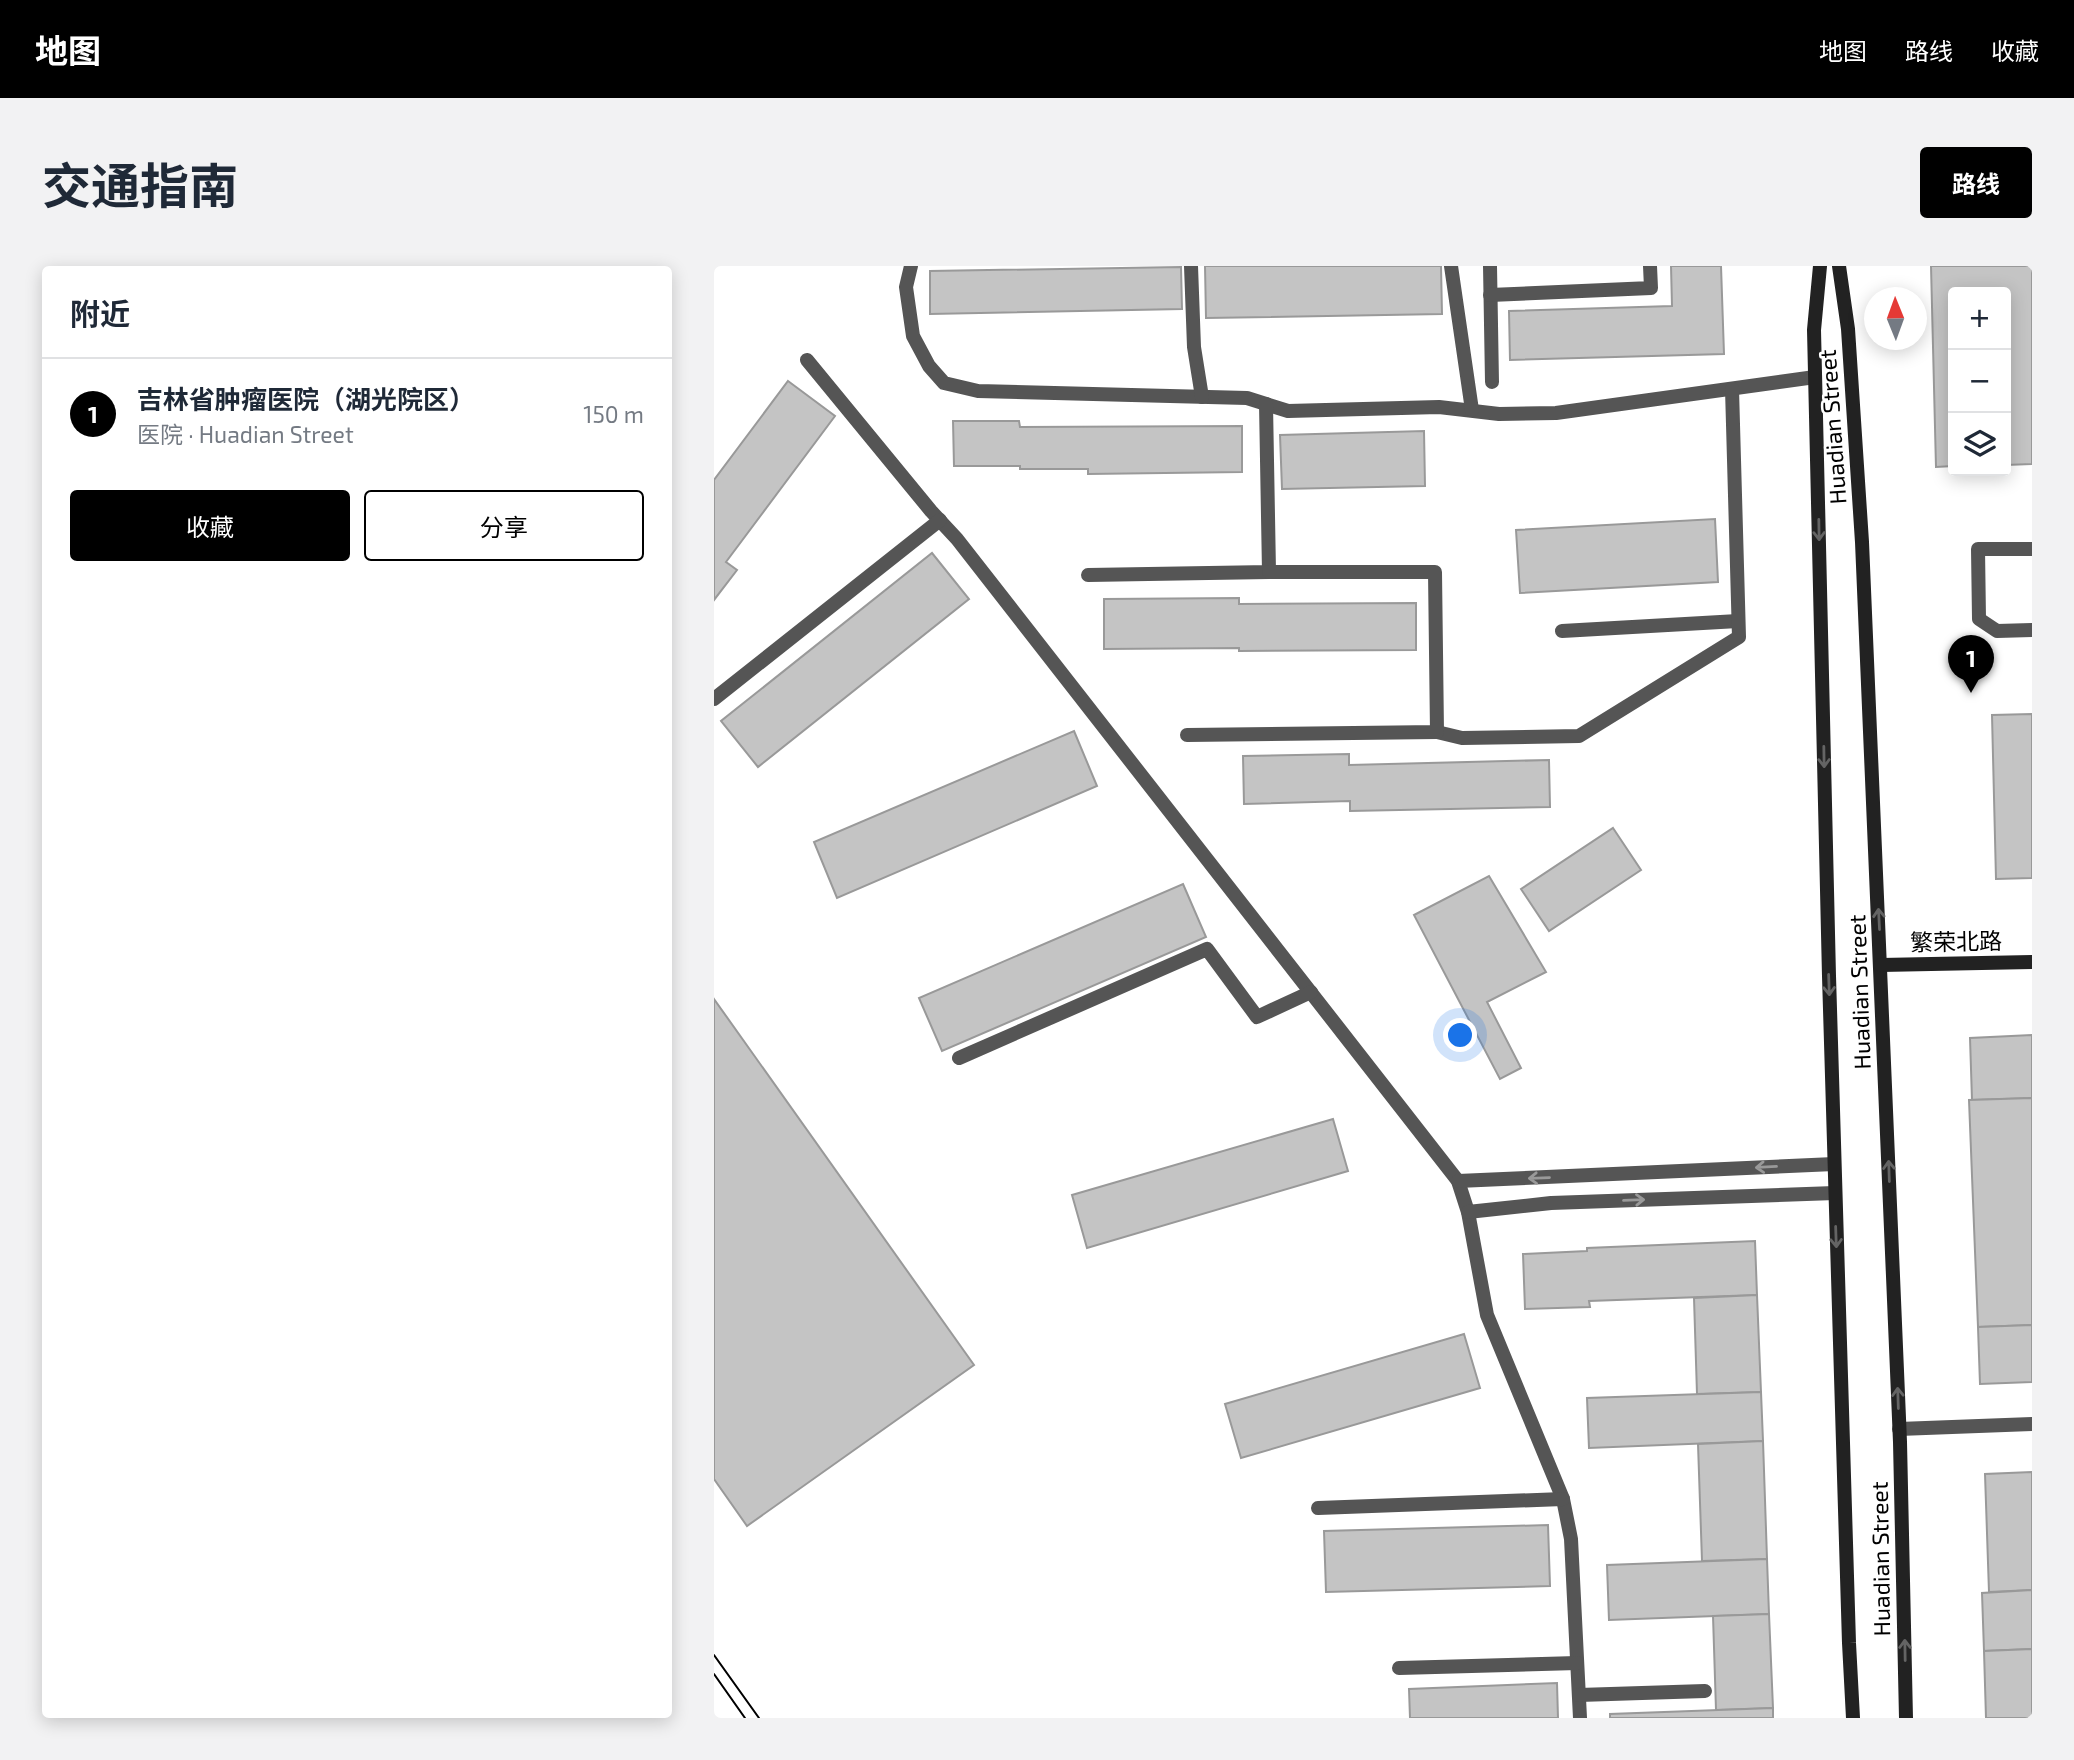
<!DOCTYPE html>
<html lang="zh">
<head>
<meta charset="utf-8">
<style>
  :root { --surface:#fff; --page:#f2f2f3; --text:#1f2937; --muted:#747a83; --line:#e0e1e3; --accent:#000 }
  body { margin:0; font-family:"Exo 2","Noto Sans SC",sans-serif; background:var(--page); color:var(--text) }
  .controls { position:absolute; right:21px; top:21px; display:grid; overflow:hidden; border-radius:7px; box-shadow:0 4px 18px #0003 }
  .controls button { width:63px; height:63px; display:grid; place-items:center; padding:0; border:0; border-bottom:2px solid var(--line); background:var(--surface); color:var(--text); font:35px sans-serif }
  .compass { position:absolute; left:1150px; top:21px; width:63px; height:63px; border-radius:50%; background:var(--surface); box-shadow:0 4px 18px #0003; rotate:359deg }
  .you { position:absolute; left:747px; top:770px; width:24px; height:24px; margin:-18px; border:5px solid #fff; border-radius:50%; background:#1a73e8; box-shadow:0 0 0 10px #1a73e833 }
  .badge { display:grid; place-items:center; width:46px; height:46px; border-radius:50%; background:var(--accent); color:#fff; font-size:23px; font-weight:700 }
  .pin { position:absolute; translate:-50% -58px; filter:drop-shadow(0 2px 4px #0008) }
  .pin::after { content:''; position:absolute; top:37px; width:24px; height:21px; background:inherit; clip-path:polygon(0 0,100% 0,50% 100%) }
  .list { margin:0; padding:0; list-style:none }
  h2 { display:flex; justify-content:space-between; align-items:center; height:91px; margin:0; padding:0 28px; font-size:30px }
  h2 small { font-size:23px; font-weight:400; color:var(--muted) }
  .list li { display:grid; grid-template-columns:46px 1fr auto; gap:21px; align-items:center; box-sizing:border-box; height:112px; padding:0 28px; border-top:2px solid var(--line) }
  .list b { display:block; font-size:26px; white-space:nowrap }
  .list p { margin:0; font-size:23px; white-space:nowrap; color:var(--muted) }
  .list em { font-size:23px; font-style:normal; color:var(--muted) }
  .actions { display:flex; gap:14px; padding:21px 28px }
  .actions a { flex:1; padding:16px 0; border:2px solid var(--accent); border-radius:7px; text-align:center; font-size:24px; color:var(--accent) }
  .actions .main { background:var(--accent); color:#fff }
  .icon { flex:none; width:38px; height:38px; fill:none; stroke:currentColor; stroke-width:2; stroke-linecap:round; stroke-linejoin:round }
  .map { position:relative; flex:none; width:1318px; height:1452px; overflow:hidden; border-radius:7px }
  header { display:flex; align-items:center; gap:42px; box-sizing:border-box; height:98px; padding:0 35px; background:var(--accent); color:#fff }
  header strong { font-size:33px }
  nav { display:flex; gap:38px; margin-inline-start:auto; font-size:24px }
  .intro { display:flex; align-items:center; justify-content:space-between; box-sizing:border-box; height:168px; padding:0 42px }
  h1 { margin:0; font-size:49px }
  .button { padding:18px 32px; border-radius:7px; background:var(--accent); color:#fff; font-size:24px; font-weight:700 }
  main { display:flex; gap:42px; padding:0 42px }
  aside { flex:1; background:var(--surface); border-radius:7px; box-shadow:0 4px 18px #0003 }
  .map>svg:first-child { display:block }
  .building { fill:#c4c4c4; stroke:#999; stroke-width:2 }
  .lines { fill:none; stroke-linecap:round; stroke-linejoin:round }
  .lane { stroke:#555; stroke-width:14 }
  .secondary { stroke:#222; stroke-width:14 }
  .tram { stroke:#000; stroke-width:2 }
  .oneway { stroke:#646464 }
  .oneway2 { stroke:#999 }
  .labels { text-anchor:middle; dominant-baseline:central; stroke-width:5; stroke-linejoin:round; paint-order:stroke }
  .street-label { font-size:23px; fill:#000; stroke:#fff }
</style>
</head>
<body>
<header>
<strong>地图</strong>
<nav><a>地图</a><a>路线</a><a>收藏</a></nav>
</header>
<div class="intro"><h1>交通指南</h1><a class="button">路线</a></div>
<main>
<aside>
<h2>附近<small></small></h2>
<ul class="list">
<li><span class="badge">1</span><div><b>吉林省肿瘤医院（湖光院区）</b><p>医院 · Huadian Street</p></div><em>150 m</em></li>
</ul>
<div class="actions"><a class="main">收藏</a><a>分享</a></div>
</aside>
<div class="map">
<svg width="1318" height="1452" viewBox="0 0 1318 1452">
  <rect width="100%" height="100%" fill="#fff"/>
  <g class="building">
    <path d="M 491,0 L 727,0 L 728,48 L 492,52 Z"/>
    <path d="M 957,0 L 1007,0 L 1010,88 L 796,94 L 795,45 L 958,40 Z"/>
    <path d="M 1217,0 L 1318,0 L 1318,198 L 1292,199 L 1292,26 L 1239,26 L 1239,200 L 1222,201 Z"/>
    <path d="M 467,1 L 468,43 L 216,48 L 216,5 Z"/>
    <path d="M 74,115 L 121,150 L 12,296 L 23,304 L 0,334 L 0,214 Z"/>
    <path d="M 239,155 L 305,155 L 306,161 L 528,160 L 528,206 L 374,208 L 374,203 L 306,203 L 306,200 L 240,200 Z"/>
    <path d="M 710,165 L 711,220 L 568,223 L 566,169 Z"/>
    <path d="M 1001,253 L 1004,316 L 806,327 L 802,264 Z"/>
    <path d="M 218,287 L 255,333 L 44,501 L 7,455 Z"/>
    <path d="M 525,332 L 525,338 L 702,337 L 702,384 L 525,385 L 525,382 L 390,383 L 390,333 Z"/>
    <path d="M 1318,448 L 1318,612 L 1282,613 L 1278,449 Z"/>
    <path d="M 360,465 L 383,520 L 123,632 L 100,576 Z"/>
    <path d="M 635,488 L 635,499 L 835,494 L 836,541 L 636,545 L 636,535 L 530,538 L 529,490 Z"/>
    <path d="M 899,562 L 927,604 L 835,665 L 807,623 Z"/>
    <path d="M 775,610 L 832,706 L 773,736 L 807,802 L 786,813 L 700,649 Z"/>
    <path d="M 469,618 L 492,671 L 228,785 L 205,732 Z"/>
    <path d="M 0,733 L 260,1099 L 33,1260 L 0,1213 Z"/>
    <path d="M 1318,769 L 1318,832 L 1258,834 L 1256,772 Z"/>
    <path d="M 1318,832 L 1318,1059 L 1264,1061 L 1255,834 Z"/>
    <path d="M 619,853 L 634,905 L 373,982 L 358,929 Z"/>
    <path d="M 1041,975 L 1043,1029 L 875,1035 L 876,1041 L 811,1043 L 809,988 L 873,985 L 873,982 Z"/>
    <path d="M 1043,1029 L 1047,1126 L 983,1128 L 980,1032 Z"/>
    <path d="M 1318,1059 L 1318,1116 L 1266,1118 L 1264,1061 Z"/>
    <path d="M 750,1068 L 766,1122 L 527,1192 L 511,1138 Z"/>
    <path d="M 1047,1126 L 1049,1175 L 875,1182 L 873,1132 Z"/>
    <path d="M 1049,1175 L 1053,1293 L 988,1295 L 984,1178 Z"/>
    <path d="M 1318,1206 L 1318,1324 L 1275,1326 L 1271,1208 Z"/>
    <path d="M 834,1259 L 836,1320 L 612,1326 L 610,1265 Z"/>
    <path d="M 1053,1293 L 1055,1348 L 895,1354 L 893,1299 Z"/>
    <path d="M 1318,1324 L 1318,1383 L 1270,1385 L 1268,1327 Z"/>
    <path d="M 1055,1348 L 1059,1442 L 1002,1444 L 999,1350 Z"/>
    <path d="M 1318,1383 L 1318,1452 L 1272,1452 L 1270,1385 Z"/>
    <path d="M 843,1417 L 844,1452 L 696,1452 L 695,1423 Z"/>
    <path d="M 1059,1442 L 1059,1452 L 896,1452 L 896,1448 Z"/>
  </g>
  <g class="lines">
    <g class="lane">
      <path d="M 197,0 L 192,21 L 199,70 L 215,100 L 230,117 L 264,125 L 533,132 L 574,145 L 725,141 L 785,148 L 842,147 L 1101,111"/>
      <path d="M 477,0 L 480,81 L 488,131"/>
      <path d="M 737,0 L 758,144"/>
      <path d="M 776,0 L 778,116"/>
      <path d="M 776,29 L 937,22 L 936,0"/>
      <path d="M 93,94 L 217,245 L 243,273 L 744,915 L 754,946 L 773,1049 L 849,1233 L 857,1273 L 866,1452"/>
      <path d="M 1318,283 L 1264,283 L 1265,353 L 1283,365 L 1318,364"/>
      <path d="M 374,309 L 555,306 L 552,138"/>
      <path d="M 848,365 L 1024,355"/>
      <path d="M 0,433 L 226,254"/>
      <path d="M 723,466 L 748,472 L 865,470 L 1025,371 L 1018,123"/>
      <path d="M 473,469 L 723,466 L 721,306 L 555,306"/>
      <path d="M 245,792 L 493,683 L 543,751 L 597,726"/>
      <path d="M 744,915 L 1120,898"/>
      <path d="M 754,946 L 837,937 L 1121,927"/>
      <path d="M 1185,1163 L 1318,1158"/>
      <path d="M 604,1242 L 849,1233"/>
      <path d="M 685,1402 L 863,1397"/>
      <path d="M 865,1429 L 991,1425"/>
    </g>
    <g class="secondary">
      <path d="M 1106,0 L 1100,64 L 1115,710 L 1135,1377 L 1139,1452"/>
      <path d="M 1125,0 L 1134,63 L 1148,276 L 1186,1176 L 1192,1452"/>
      <path d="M 1167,699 L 1318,696"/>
    </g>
    <g class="tram">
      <path d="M 0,1389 L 45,1452"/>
      <path d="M 0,1408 L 31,1452"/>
    </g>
  </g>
  <defs><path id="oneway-shaft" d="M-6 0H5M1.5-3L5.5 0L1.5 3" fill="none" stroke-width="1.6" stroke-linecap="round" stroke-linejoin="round" transform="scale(1.75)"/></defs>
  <g class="oneway">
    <use href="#oneway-shaft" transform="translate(1105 264) rotate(89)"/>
    <use href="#oneway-shaft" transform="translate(1110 491) rotate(89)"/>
    <use href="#oneway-shaft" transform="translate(1165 653) rotate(-93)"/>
    <use href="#oneway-shaft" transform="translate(1115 719) rotate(88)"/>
    <use href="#oneway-shaft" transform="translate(1175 905) rotate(-92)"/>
    <use href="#oneway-shaft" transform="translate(1122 971) rotate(88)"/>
    <use href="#oneway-shaft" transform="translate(1184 1132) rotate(-92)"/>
    <use href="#oneway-shaft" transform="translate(1191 1384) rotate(-91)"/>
  </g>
  <g class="oneway2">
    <use href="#oneway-shaft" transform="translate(1052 901) rotate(177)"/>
    <use href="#oneway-shaft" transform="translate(825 912) rotate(178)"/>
    <use href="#oneway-shaft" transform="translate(920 934) rotate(-2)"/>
  </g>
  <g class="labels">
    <g class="street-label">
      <text transform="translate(1118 161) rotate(-94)">Huadian Street</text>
      <text transform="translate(1242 675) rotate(-1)">繁荣北路</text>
      <text transform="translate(1145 726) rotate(-92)">Huadian Street</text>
      <text transform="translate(1166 1293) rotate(-91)">Huadian Street</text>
    </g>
  </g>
</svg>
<div class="controls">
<button>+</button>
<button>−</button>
<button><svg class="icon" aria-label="layers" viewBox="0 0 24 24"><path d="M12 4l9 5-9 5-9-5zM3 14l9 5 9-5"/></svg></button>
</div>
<svg class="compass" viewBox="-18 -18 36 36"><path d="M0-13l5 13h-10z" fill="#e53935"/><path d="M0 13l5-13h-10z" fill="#747a83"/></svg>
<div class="you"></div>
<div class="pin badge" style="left:1257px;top:427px">1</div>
</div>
</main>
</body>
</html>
